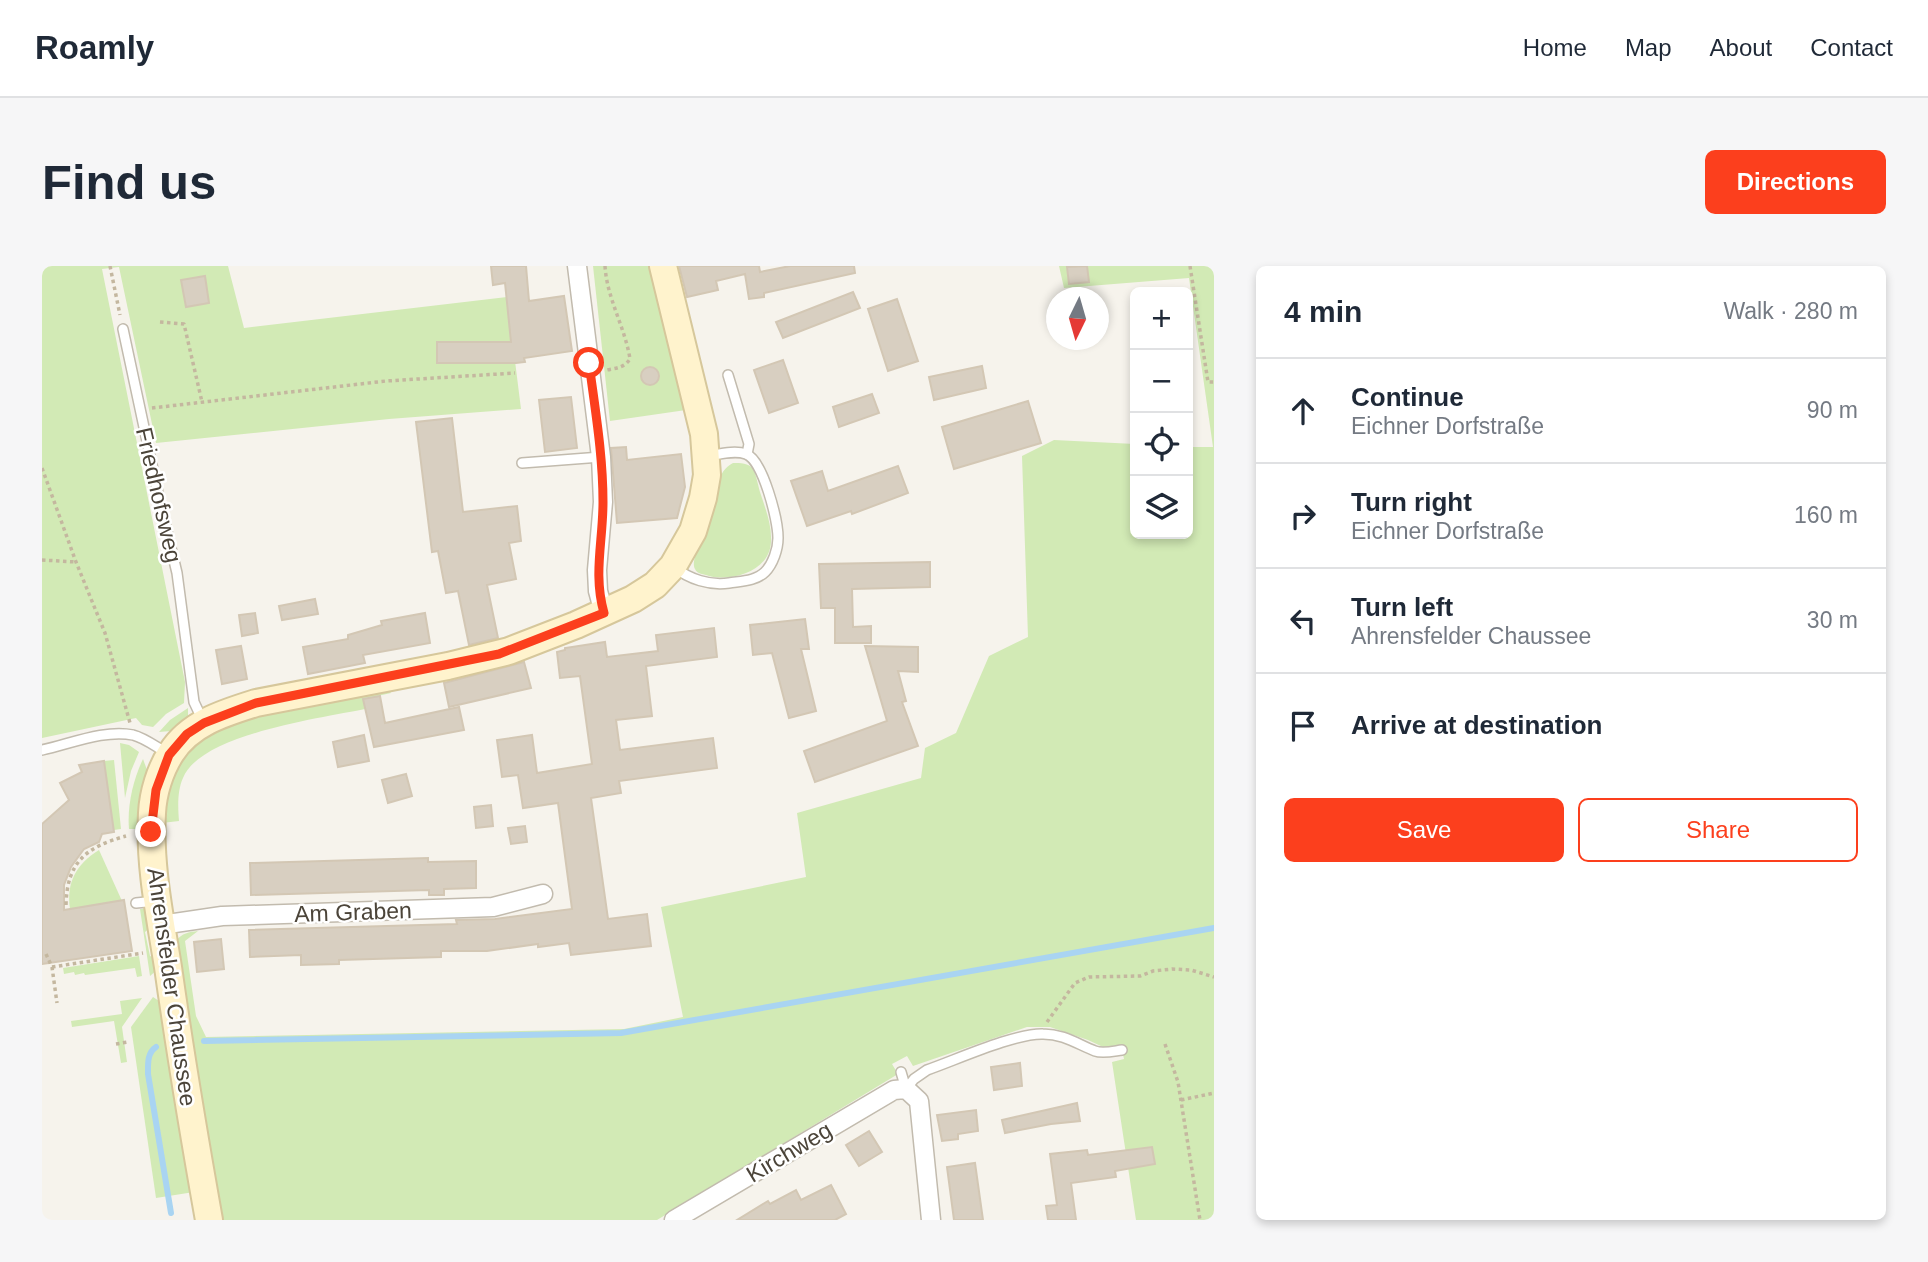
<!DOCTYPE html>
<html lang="en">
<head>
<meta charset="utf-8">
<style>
  :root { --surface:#fff; --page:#f6f6f7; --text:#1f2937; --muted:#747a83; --line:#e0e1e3; --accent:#fc3f1d }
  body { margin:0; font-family:Arial,sans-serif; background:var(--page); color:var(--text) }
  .controls { position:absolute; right:21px; top:21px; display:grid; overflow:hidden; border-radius:10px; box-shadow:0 4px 10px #0003 }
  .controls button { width:63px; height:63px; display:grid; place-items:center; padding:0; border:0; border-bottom:2px solid var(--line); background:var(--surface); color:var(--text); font:35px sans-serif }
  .compass { position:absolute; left:1004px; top:21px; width:63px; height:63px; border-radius:50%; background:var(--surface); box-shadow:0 4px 10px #0003; rotate:185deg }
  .stop { position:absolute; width:21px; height:21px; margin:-16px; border:5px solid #fc3f1d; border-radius:50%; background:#fff }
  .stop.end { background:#fc3f1d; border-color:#fff; box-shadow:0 2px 7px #0008 }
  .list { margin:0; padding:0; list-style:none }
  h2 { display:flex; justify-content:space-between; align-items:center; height:91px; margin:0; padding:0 28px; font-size:30px }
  h2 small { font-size:23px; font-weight:400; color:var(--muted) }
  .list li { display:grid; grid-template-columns:46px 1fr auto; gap:21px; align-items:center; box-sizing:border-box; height:105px; padding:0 28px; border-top:2px solid var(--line) }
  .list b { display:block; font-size:26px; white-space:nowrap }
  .list p { margin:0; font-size:23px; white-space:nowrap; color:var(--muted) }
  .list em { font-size:23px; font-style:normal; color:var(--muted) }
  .actions { display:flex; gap:14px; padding:21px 28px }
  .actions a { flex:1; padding:16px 0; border:2px solid var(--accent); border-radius:10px; text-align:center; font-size:24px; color:var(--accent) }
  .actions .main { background:var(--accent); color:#fff }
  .icon { flex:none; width:38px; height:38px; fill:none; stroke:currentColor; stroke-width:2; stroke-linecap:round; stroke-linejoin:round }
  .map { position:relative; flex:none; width:1172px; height:954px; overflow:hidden; border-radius:10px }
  header { display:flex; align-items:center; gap:42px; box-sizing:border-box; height:98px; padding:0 35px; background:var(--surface); border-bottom:2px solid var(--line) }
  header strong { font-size:33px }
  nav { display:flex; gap:38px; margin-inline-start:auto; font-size:24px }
  .intro { display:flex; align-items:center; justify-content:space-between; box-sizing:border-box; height:168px; padding:0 42px }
  h1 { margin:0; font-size:49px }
  .button { padding:18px 32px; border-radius:10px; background:var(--accent); color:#fff; font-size:24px; font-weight:700 }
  main { display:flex; gap:42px; padding:0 42px }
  aside { flex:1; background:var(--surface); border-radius:10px; box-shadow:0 4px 10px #0003 }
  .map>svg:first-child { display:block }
  .green { fill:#d2eab5; fill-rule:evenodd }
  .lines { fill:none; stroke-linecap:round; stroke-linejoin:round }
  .stream { stroke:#a9d4f2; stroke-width:6 }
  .building { fill:#d8cfc1; stroke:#d3c7b4; stroke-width:2 }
  .lane-casing { stroke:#c2bbae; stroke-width:12 }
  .street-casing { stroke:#c2bbae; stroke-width:21 }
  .secondary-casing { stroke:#d6c79b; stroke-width:30 }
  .path { stroke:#c4b79f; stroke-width:3.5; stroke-dasharray:3.5 3.5; stroke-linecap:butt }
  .lane { stroke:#fff; stroke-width:9 }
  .street { stroke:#fff; stroke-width:18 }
  .secondary { stroke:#fff3cd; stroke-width:26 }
  .route { stroke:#fc3f1d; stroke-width:9 }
  .labels { text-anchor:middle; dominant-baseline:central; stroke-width:5; stroke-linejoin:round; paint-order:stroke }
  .street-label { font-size:23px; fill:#4b4439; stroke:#fff }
</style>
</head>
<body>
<header>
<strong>Roamly</strong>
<nav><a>Home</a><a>Map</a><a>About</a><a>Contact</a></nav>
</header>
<div class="intro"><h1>Find us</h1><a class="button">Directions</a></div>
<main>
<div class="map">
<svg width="1172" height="954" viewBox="0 0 1172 954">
  <rect width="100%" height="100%" fill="#f6f3ec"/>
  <g class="green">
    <path d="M 0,0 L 186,0 L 202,62 L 465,31 L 479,143 L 347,153 L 114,177 L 77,1 L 60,3 L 143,416 L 142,437 L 124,448 L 111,461 L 100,459 L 94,452 L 0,472 ZM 163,10 L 167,36 L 144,41 L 140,15 Z"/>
    <path d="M 551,0 L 609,0 L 644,144 L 568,155 Z"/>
    <path d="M 1017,0 L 1172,0 L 1172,954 L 1094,954 L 1070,796 L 1082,793 L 1079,779 L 1061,781 L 1046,774 L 1008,761 L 985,761 L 871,800 L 865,790 L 850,798 L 856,808 L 615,954 L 177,954 L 134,675 C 140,667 147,666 156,665 L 143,675 L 154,750 L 164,771 L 582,763 L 641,751 L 619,641 L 764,611 L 755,547 L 879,512 L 883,482 L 914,467 L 947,390 L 986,371 L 980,190 L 1012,174 L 1093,178 L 1093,268 L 1146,268 L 1146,181 L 1171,181 L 1147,12 L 1022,22 Z"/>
    <path d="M 691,197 C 698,197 707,197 711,203 C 715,210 716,221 719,229 C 724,244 730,260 729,276 C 728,305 690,316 667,310 C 662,308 655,308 653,303 C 647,294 666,264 669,254 C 676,234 671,207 691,197 Z"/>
    <path d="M 345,421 L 349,427 L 322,433 L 323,443 C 280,452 158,468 141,512 C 135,525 136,542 137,555 L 120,557 C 125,533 128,506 144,487 C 180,445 292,432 345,421 Z"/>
    <path d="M 146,442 L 146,453 L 129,465 L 117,466 L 128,454 Z"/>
    <path d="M 78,477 L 87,479 L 97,486 L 89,505 L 83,532 Z"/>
    <path d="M 101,493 L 105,504 L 96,563 L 87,563 C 85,540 91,514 101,493 Z"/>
    <path d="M 72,494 L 79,563 L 72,564 L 62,495 Z"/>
    <path d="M 57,584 L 80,635 L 28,643 C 24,617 34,598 57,584 Z"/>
    <path d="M 107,642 L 110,660 L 103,666 L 108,690 L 115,693 L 116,703 L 108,710 L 98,643 Z"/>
    <path d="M 97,690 L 100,710 L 95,711 L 93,702 L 43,709 L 42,707 L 33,709 L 32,706 L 22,708 L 21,702 Z"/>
    <path d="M 111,731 L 120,737 L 152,926 L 114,932 L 89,761 Z"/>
    <path d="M 100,732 L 80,761 L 85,796 L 79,797 L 72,755 L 30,761 L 29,755 L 80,748 L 78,735 Z"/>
  </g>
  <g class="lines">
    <g class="stream">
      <path d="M 162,775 L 579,767 L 1172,662"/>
      <path d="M 114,781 C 105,787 106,798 106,808 L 129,947"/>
    </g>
  </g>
  <g class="building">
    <path d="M 449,0 L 484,0 L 487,35 L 522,30 L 530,85 L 482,92 L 483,96 L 474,97 L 395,97 L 395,76 L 469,76 L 463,17 L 451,19 Z"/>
    <path d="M 637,0 L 717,0 L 718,6 L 748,0 L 812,0 L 813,7 L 722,27 L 722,31 L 707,33 L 703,8 L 674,15 L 676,24 L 645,31 Z"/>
    <path d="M 1045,0 L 1047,16 L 1027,18 L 1025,1 Z"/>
    <path d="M 163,10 L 167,37 L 144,41 L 139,14 Z"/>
    <path d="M 811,26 L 818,42 L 741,72 L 734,56 Z"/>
    <path d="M 855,33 L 876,95 L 846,105 L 826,43 Z"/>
    <path d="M 741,94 L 756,137 L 727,147 L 712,104 Z"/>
    <path d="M 940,100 L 944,122 L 892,134 L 887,111 Z"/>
    <circle cx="608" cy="110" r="9"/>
    <path d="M 830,128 L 837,147 L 797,161 L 791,141 Z"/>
    <path d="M 529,131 L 535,182 L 503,186 L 497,134 Z"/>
    <path d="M 986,135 L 999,177 L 912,203 L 900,161 Z"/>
    <path d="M 410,152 L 421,246 L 475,240 L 479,275 L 467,277 L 474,313 L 445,319 L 456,372 L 427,379 L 416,325 L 404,327 L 396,285 L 390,286 L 374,156 Z"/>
    <path d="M 584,181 L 585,194 L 639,188 L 643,221 L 635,252 L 575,257 L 569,182 Z"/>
    <path d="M 856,200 L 866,227 L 810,248 L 809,245 L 765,260 L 749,215 L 780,205 L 786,225 Z"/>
    <path d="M 888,296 L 888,321 L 810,323 L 811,361 L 829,360 L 829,377 L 793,377 L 793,342 L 779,342 L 777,298 Z"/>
    <path d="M 273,333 L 276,348 L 240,354 L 237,340 Z"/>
    <path d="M 213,347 L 216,367 L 200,370 L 197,349 Z"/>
    <path d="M 383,347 L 388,377 L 321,389 L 323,397 L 266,408 L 261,381 L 306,373 L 306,369 L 340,359 L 339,355 Z"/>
    <path d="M 763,353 L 767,383 L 759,383 L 774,445 L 747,452 L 730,387 L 711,389 L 708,359 Z"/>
    <path d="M 672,362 L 675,391 L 604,400 L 610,450 L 574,454 L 578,484 L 671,472 L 675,502 L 577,515 L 579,527 L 549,532 L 566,653 L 605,648 L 609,680 L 529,689 L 527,677 L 496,681 L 496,678 L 445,685 L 399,685 L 399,691 L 297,694 L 297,698 L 259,699 L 259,689 L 208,691 L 207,664 L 415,658 L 414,654 L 453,653 L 530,643 L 516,537 L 481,542 L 476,509 L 460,511 L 455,474 L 490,469 L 495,507 L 550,498 L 538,410 L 518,412 L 515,386 L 523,384 L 523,382 L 563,376 L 565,391 L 616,385 L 614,369 Z"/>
    <path d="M 199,380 L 205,413 L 180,418 L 174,384 Z"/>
    <path d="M 823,380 L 876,381 L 876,406 L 856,405 L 864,435 L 860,436 L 876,480 L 773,516 L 762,485 L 845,455 Z"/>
    <path d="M 482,396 L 489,422 L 407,441 L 402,417 Z"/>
    <path d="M 338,430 L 343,457 L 417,441 L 422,464 L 332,481 L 321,433 Z"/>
    <path d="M 322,469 L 327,495 L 296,501 L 291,476 Z"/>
    <path d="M 62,495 L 72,566 L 60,568 L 57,576 L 42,583 L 29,601 L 22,619 L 22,644 L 82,634 L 90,685 L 0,698 L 0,558 L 27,534 L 18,517 L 40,506 L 37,499 Z"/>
    <path d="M 364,508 L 370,530 L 346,537 L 340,514 Z"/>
    <path d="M 449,539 L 451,560 L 434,562 L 432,541 Z"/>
    <path d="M 483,560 L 485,576 L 469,578 L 466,562 Z"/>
    <path d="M 386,592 L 386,596 L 434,595 L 434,622 L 402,623 L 402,629 L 387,629 L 387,624 L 209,629 L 208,597 Z"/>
    <path d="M 179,673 L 182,703 L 155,706 L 152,676 Z"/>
    <path d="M 978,797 L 980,820 L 952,824 L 949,801 Z"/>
    <path d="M 1035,837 L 1038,855 L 1009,858 L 963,867 L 960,854 Z"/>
    <path d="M 934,844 L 936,865 L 916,868 L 916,873 L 900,875 L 895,849 Z"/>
    <path d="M 827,865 L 840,886 L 817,900 L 804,879 Z"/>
    <path d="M 1110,881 L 1113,898 L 1073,905 L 1074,911 L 1029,917 L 1034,954 L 1006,954 L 1004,940 L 1015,939 L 1008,888 L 1045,884 L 1046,889 Z"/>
    <path d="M 933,897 L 941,954 L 912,954 L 905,901 Z"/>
    <path d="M 789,919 L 804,948 L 793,954 L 695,954 L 726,935 L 728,938 L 754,924 L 759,934 Z"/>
  </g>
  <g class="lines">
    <defs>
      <g id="lane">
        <path d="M 81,63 L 118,236 L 135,307 L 152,436 L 161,455"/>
        <path d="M 686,109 L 707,178 L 705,188"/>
        <path d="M 480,197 L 559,191"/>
        <path d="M 632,301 C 647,313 668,320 687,317 C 699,315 714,315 723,306 C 731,298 736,283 736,272 C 736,254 721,194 704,188 C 693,184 678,188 666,190"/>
        <path d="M 0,484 C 28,478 63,463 91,469 C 103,472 114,481 125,487"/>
        <path d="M 94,637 L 114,635"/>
        <path d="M 859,806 L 864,823"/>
        <path d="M 864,823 L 872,813 L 885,804 C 914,794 973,767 1001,768 C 1022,768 1035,778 1053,785 C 1061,788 1072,785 1080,784"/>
      </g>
      <g id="street">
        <path d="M 535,0 L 559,191 L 561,236 L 555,304 L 556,325 L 562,347"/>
        <path d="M 119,659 L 180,650 L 451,641 L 501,628"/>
        <path d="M 632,954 L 852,824 L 864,823 L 877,835 L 889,954"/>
      </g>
      <path id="secondary" d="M 167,954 C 152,870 138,786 126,701 C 118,651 107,598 110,547 C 111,527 118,504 129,487 C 148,457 182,447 214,437 L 406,400 L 467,385 L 534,359 L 591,333 L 613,319 L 631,300 L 651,265 L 661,232 L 665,209 L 662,168 L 621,0"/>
    </defs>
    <use href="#lane" class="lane-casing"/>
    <use href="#street" class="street-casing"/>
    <use href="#secondary" class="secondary-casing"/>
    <g class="path">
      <path d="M 68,0 L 78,49"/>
      <path d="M 563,0 C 565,33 583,61 588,93 C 582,102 574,102 565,104"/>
      <path d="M 1148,0 L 1166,116 L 1172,116"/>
      <path d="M 118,56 L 142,58 L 160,136"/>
      <path d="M 110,142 L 344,115 L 473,107"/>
      <path d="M 0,202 L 34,296 L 63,367 L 88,457"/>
      <path d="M 0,294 L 34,296"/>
      <path d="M 24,639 C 25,596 44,581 84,570"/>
      <path d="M 4,688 L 10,701 L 15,737"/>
      <path d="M 10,701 L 101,687"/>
      <path d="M 1005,756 L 1033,717 L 1047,711 L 1098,710 L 1111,705 L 1130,703 L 1149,704 L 1172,711"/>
      <path d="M 74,778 L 86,776"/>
      <path d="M 1123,778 L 1136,816 L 1158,954"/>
      <path d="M 1139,834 L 1172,827"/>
    </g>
    <use href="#lane" class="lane"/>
    <use href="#street" class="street"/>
    <use href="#secondary" class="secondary"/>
  </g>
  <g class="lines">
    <path class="route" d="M 109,566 L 114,524 L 127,489 L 145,468 L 162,457 L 214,437 L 457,388 L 562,347 C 551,308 561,276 561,236 C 561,189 553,143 547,97"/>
  </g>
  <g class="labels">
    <g class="street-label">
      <text transform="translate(117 229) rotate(77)">Friedhofsweg</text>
      <text transform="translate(311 646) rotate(-2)">Am Graben</text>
      <text transform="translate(130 721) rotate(82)">Ahrensfelder Chaussee</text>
      <text transform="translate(747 886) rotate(-31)">Kirchweg</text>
    </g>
  </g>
</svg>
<div class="controls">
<button>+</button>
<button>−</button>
<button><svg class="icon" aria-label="locate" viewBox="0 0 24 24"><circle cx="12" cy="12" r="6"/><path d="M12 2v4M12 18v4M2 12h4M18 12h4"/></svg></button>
<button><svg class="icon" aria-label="layers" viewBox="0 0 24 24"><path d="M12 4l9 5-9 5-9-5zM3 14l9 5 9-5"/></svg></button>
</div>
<svg class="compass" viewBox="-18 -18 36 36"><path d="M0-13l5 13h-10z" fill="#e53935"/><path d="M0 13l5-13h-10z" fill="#747a83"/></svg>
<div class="stop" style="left:547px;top:97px"></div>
<div class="stop end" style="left:109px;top:566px"></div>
</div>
<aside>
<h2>4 min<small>Walk · 280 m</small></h2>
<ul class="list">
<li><svg class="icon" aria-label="ahead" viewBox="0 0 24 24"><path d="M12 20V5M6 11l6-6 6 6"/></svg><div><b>Continue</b><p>Eichner Dorfstraße</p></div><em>90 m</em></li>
<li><svg class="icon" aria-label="right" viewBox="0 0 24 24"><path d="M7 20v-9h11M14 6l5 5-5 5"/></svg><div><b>Turn right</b><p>Eichner Dorfstraße</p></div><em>160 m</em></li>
<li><svg class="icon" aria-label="left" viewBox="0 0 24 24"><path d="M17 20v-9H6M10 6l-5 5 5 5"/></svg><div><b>Turn left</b><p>Ahrensfelder Chaussee</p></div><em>30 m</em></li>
<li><svg class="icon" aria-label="arrive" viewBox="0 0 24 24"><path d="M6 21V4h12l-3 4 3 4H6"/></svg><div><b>Arrive at destination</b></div></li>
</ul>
<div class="actions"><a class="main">Save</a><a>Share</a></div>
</aside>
</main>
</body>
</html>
